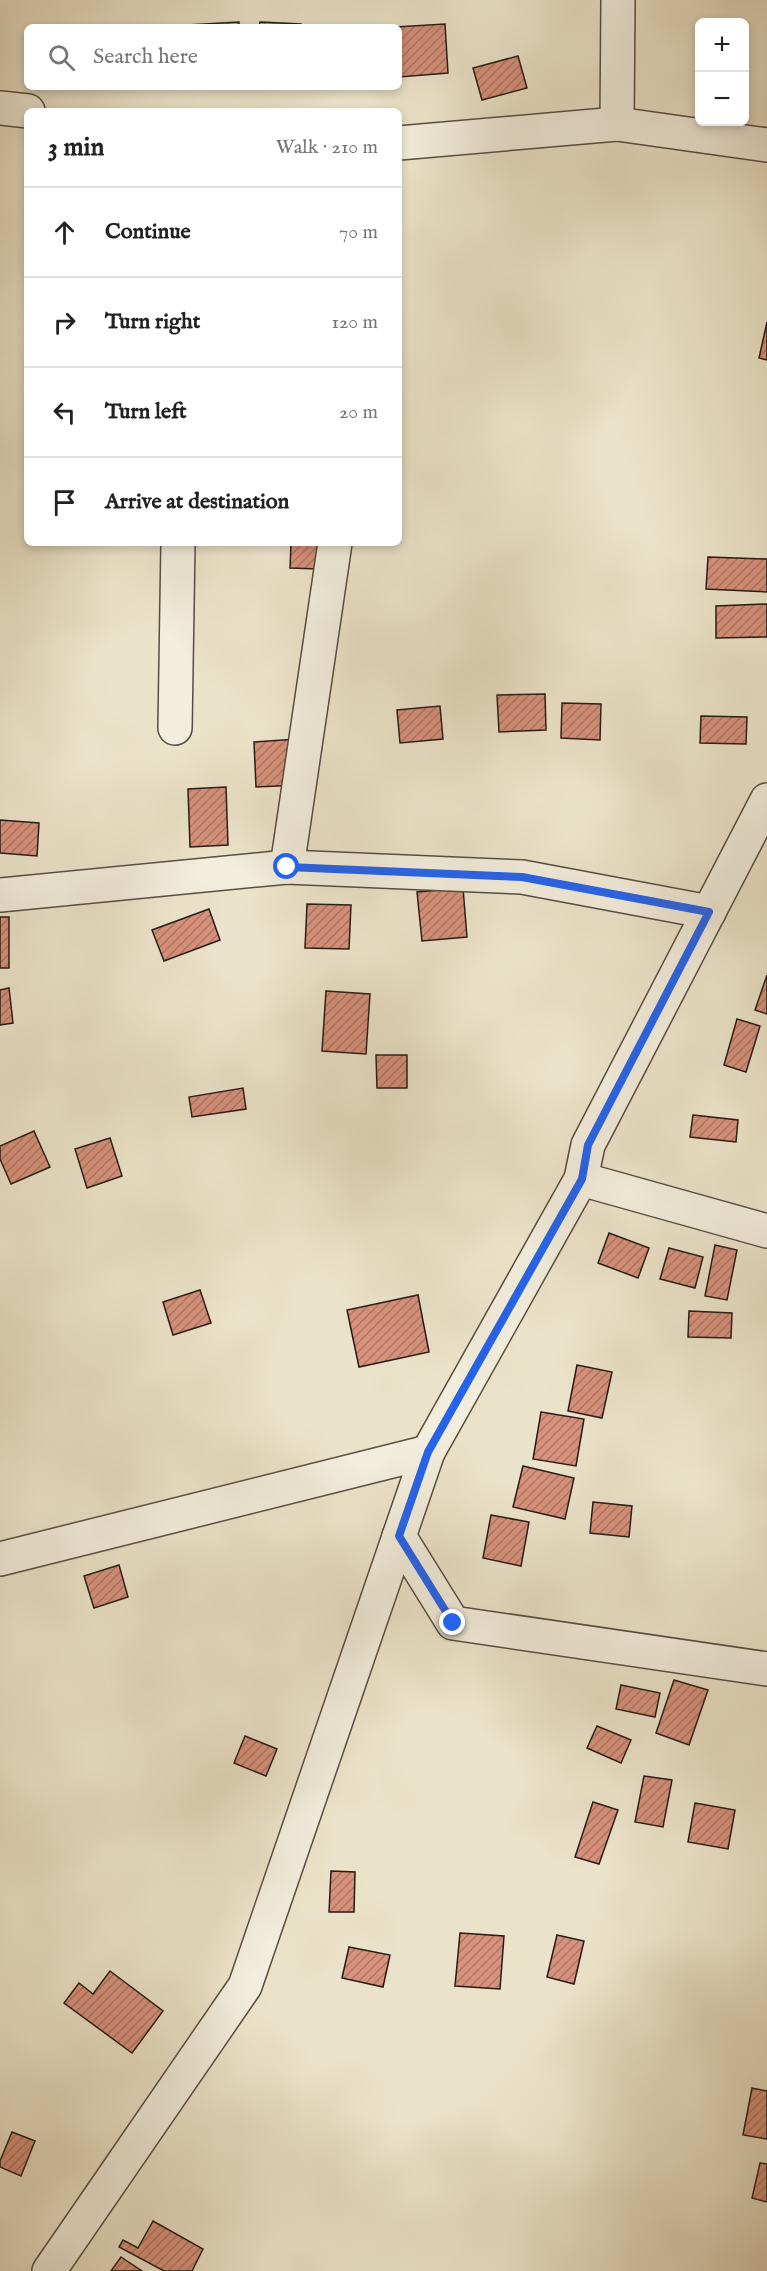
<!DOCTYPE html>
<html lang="en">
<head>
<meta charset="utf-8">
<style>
  :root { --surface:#fff; --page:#f2f2f2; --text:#222; --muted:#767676; --line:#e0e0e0 }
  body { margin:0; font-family:"IM FELL English",serif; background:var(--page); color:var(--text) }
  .controls { position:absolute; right:18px; top:18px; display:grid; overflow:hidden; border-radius:9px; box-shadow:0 3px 9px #0003 }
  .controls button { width:54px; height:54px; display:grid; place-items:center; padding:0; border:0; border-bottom:2px solid var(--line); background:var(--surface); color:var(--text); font:30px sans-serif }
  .stop { position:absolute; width:18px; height:18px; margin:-14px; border:4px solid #2563eb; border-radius:50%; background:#fff }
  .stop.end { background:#2563eb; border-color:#fff; box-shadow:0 2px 6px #0008 }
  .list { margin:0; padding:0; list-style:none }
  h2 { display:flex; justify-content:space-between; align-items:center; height:78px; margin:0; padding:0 24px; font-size:26px }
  h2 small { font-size:20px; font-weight:400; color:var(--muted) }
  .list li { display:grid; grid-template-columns:39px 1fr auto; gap:18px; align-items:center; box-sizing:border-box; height:90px; padding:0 24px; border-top:2px solid var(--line) }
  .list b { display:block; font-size:22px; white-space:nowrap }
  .list em { font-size:20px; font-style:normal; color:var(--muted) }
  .icon { flex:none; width:33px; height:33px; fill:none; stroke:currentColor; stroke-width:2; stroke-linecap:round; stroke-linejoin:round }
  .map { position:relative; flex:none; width:767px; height:2271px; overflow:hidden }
  .search { position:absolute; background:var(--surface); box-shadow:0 3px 9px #0003; left:24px; top:24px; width:378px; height:66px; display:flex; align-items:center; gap:15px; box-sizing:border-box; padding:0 21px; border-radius:9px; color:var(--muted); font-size:22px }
  .panel { position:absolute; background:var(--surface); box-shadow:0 3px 9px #0003; left:24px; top:108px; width:378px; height:438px; border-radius:9px }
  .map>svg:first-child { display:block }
  .building { fill:url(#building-hatch); stroke:#261b15; stroke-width:1.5 }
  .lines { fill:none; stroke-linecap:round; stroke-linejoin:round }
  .minor-casing { stroke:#574d42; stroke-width:36 }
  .minor { stroke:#f2eddc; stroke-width:33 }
  .route { stroke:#2563eb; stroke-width:8 }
</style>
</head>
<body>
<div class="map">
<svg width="767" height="2271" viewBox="0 0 767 2271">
  <defs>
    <pattern id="building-hatch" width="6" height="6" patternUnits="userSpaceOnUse" patternTransform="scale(1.5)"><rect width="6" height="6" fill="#d7917c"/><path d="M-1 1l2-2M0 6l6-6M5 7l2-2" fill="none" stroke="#ae7664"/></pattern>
  </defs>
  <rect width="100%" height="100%" fill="#ebe3c9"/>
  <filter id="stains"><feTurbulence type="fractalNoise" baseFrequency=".00333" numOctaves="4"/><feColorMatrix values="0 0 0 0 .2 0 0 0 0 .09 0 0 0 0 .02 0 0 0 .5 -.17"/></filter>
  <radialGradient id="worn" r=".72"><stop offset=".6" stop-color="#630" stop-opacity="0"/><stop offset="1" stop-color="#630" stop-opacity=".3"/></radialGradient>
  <g class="building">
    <path d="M 239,22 L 239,27 L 187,27 L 187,25 Z"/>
    <path d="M 260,22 L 301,24 L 301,27 L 259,27 Z"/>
    <path d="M 445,24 L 448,73 L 399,77 L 399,27 L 395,27 Z"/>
    <path d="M 518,56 L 527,88 L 482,100 L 473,68 Z"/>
    <path d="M 767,322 L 767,360 L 759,358 Z"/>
    <path d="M 291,543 L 319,543 L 318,569 L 290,568 Z"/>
    <path d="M 708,557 L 767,559 L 767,592 L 706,589 Z"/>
    <path d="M 767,604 L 767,637 L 716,638 L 716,606 Z"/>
    <path d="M 545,694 L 546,730 L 499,732 L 497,695 Z"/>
    <path d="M 562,703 L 601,704 L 600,740 L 561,738 Z"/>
    <path d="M 440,706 L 443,739 L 400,743 L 397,710 Z"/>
    <path d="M 701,716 L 747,717 L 746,744 L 700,743 Z"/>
    <path d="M 297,739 L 299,785 L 256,787 L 254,742 Z"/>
    <path d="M 226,787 L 228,845 L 190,847 L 188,789 Z"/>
    <path d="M 0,820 L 39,823 L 37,856 L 0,853 Z"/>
    <path d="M 463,888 L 467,937 L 422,941 L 417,892 Z"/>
    <path d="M 307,904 L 351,905 L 349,949 L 305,948 Z"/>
    <path d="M 209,909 L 220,940 L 164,961 L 152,930 Z"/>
    <rect x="0" y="917" width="9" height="51"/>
    <path d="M 767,975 L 767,1014 L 755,1010 Z"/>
    <path d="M 9,988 L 13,1023 L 0,1025 L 0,990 Z"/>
    <path d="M 326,991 L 370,994 L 366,1054 L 322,1051 Z"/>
    <path d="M 737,1019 L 760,1026 L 746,1072 L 724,1065 Z"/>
    <path d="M 376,1055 L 407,1055 L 407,1088 L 377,1088 Z"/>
    <path d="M 243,1088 L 246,1109 L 192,1117 L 189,1097 Z"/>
    <path d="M 693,1115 L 738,1120 L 736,1142 L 690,1137 Z"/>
    <path d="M 34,1131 L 50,1167 L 11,1184 L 0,1159 L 0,1146 Z"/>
    <path d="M 110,1138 L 122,1176 L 87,1188 L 75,1149 Z"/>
    <path d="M 609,1233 L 649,1248 L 638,1278 L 598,1263 Z"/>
    <path d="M 715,1245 L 737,1250 L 727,1300 L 705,1296 Z"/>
    <path d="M 669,1248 L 703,1257 L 695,1288 L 660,1279 Z"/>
    <path d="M 200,1290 L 211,1323 L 173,1335 L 163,1302 Z"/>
    <path d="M 418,1295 L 429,1352 L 359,1367 L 347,1310 Z"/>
    <path d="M 689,1311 L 732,1313 L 731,1338 L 688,1337 Z"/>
    <path d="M 577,1365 L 612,1372 L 602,1418 L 568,1411 Z"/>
    <path d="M 541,1412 L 584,1419 L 576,1466 L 533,1459 Z"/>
    <path d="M 523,1466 L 574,1478 L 565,1519 L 513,1507 Z"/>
    <path d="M 593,1502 L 632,1506 L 629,1537 L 590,1533 Z"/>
    <path d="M 491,1515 L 529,1522 L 521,1566 L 483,1558 Z"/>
    <path d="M 119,1565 L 128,1597 L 94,1608 L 84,1576 Z"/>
    <path d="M 674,1680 L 708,1690 L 689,1745 L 656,1733 Z"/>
    <path d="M 621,1685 L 660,1693 L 655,1717 L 616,1709 Z"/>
    <path d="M 597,1726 L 631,1740 L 621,1763 L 587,1748 Z"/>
    <path d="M 245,1736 L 277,1749 L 266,1776 L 234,1763 Z"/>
    <path d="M 644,1776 L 672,1780 L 663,1827 L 635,1822 Z"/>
    <path d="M 593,1802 L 618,1810 L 599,1864 L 575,1857 Z"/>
    <path d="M 695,1803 L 735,1810 L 728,1849 L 688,1842 Z"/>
    <path d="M 331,1871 L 355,1872 L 354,1912 L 329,1912 Z"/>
    <path d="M 460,1933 L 504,1936 L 500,1989 L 455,1986 Z"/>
    <path d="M 557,1935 L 584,1941 L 574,1984 L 547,1977 Z"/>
    <path d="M 349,1947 L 390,1955 L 383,1987 L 342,1978 Z"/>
    <path d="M 110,1971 L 163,2011 L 132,2053 L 64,2003 L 79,1983 L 93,1994 Z"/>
    <path d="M 752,2088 L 767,2091 L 767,2139 L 743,2135 Z"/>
    <path d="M 12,2132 L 35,2141 L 21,2176 L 0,2167 L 0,2161 Z"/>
    <path d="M 760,2163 L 767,2164 L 767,2202 L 752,2198 Z"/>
    <path d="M 153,2221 L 203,2249 L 192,2271 L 164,2271 L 119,2247 L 123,2240 L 138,2248 Z"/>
    <path d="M 121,2257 L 142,2271 L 111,2271 Z"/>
  </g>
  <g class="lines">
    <defs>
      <g id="minor">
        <path d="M 0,108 L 28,111"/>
        <path d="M 617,124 L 618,0"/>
        <path d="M 399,143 L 617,124 L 767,145"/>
        <path d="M 175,728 L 178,543"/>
        <path d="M 287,867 L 335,543"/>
        <path d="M 0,895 L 287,867 L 522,877 L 709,912"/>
        <path d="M 581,1179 L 767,1231"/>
        <path d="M 399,1536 L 453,1623 L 767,1669"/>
        <path d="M 0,1559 L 428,1452"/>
        <path d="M 49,2271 L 245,1986 L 428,1452 L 581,1179 L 588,1145 L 767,800"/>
      </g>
    </defs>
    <use href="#minor" class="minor-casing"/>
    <use href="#minor" class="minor"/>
  </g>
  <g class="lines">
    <path class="route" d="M 287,867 L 522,877 L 709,912 L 588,1145 L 582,1179 L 428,1452 L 399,1536 L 453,1623"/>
  </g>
  <rect width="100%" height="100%" filter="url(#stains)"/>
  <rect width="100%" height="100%" fill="url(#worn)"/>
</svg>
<div class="controls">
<button>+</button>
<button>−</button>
</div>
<div class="stop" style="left:287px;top:867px"></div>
<div class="stop end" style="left:453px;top:1623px"></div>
<div class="search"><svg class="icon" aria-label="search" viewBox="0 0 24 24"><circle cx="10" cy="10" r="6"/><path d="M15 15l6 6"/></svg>Search here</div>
<section class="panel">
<h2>3 min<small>Walk · 210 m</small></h2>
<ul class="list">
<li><svg class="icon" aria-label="ahead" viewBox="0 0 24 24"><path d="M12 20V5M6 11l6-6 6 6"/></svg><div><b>Continue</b></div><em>70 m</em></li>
<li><svg class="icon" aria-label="right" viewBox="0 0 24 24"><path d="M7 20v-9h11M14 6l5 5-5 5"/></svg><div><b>Turn right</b></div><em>120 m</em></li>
<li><svg class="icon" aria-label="left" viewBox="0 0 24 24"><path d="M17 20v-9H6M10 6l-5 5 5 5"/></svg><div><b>Turn left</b></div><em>20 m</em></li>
<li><svg class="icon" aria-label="arrive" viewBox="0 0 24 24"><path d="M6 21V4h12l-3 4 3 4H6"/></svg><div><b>Arrive at destination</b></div></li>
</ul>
</section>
</div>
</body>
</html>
